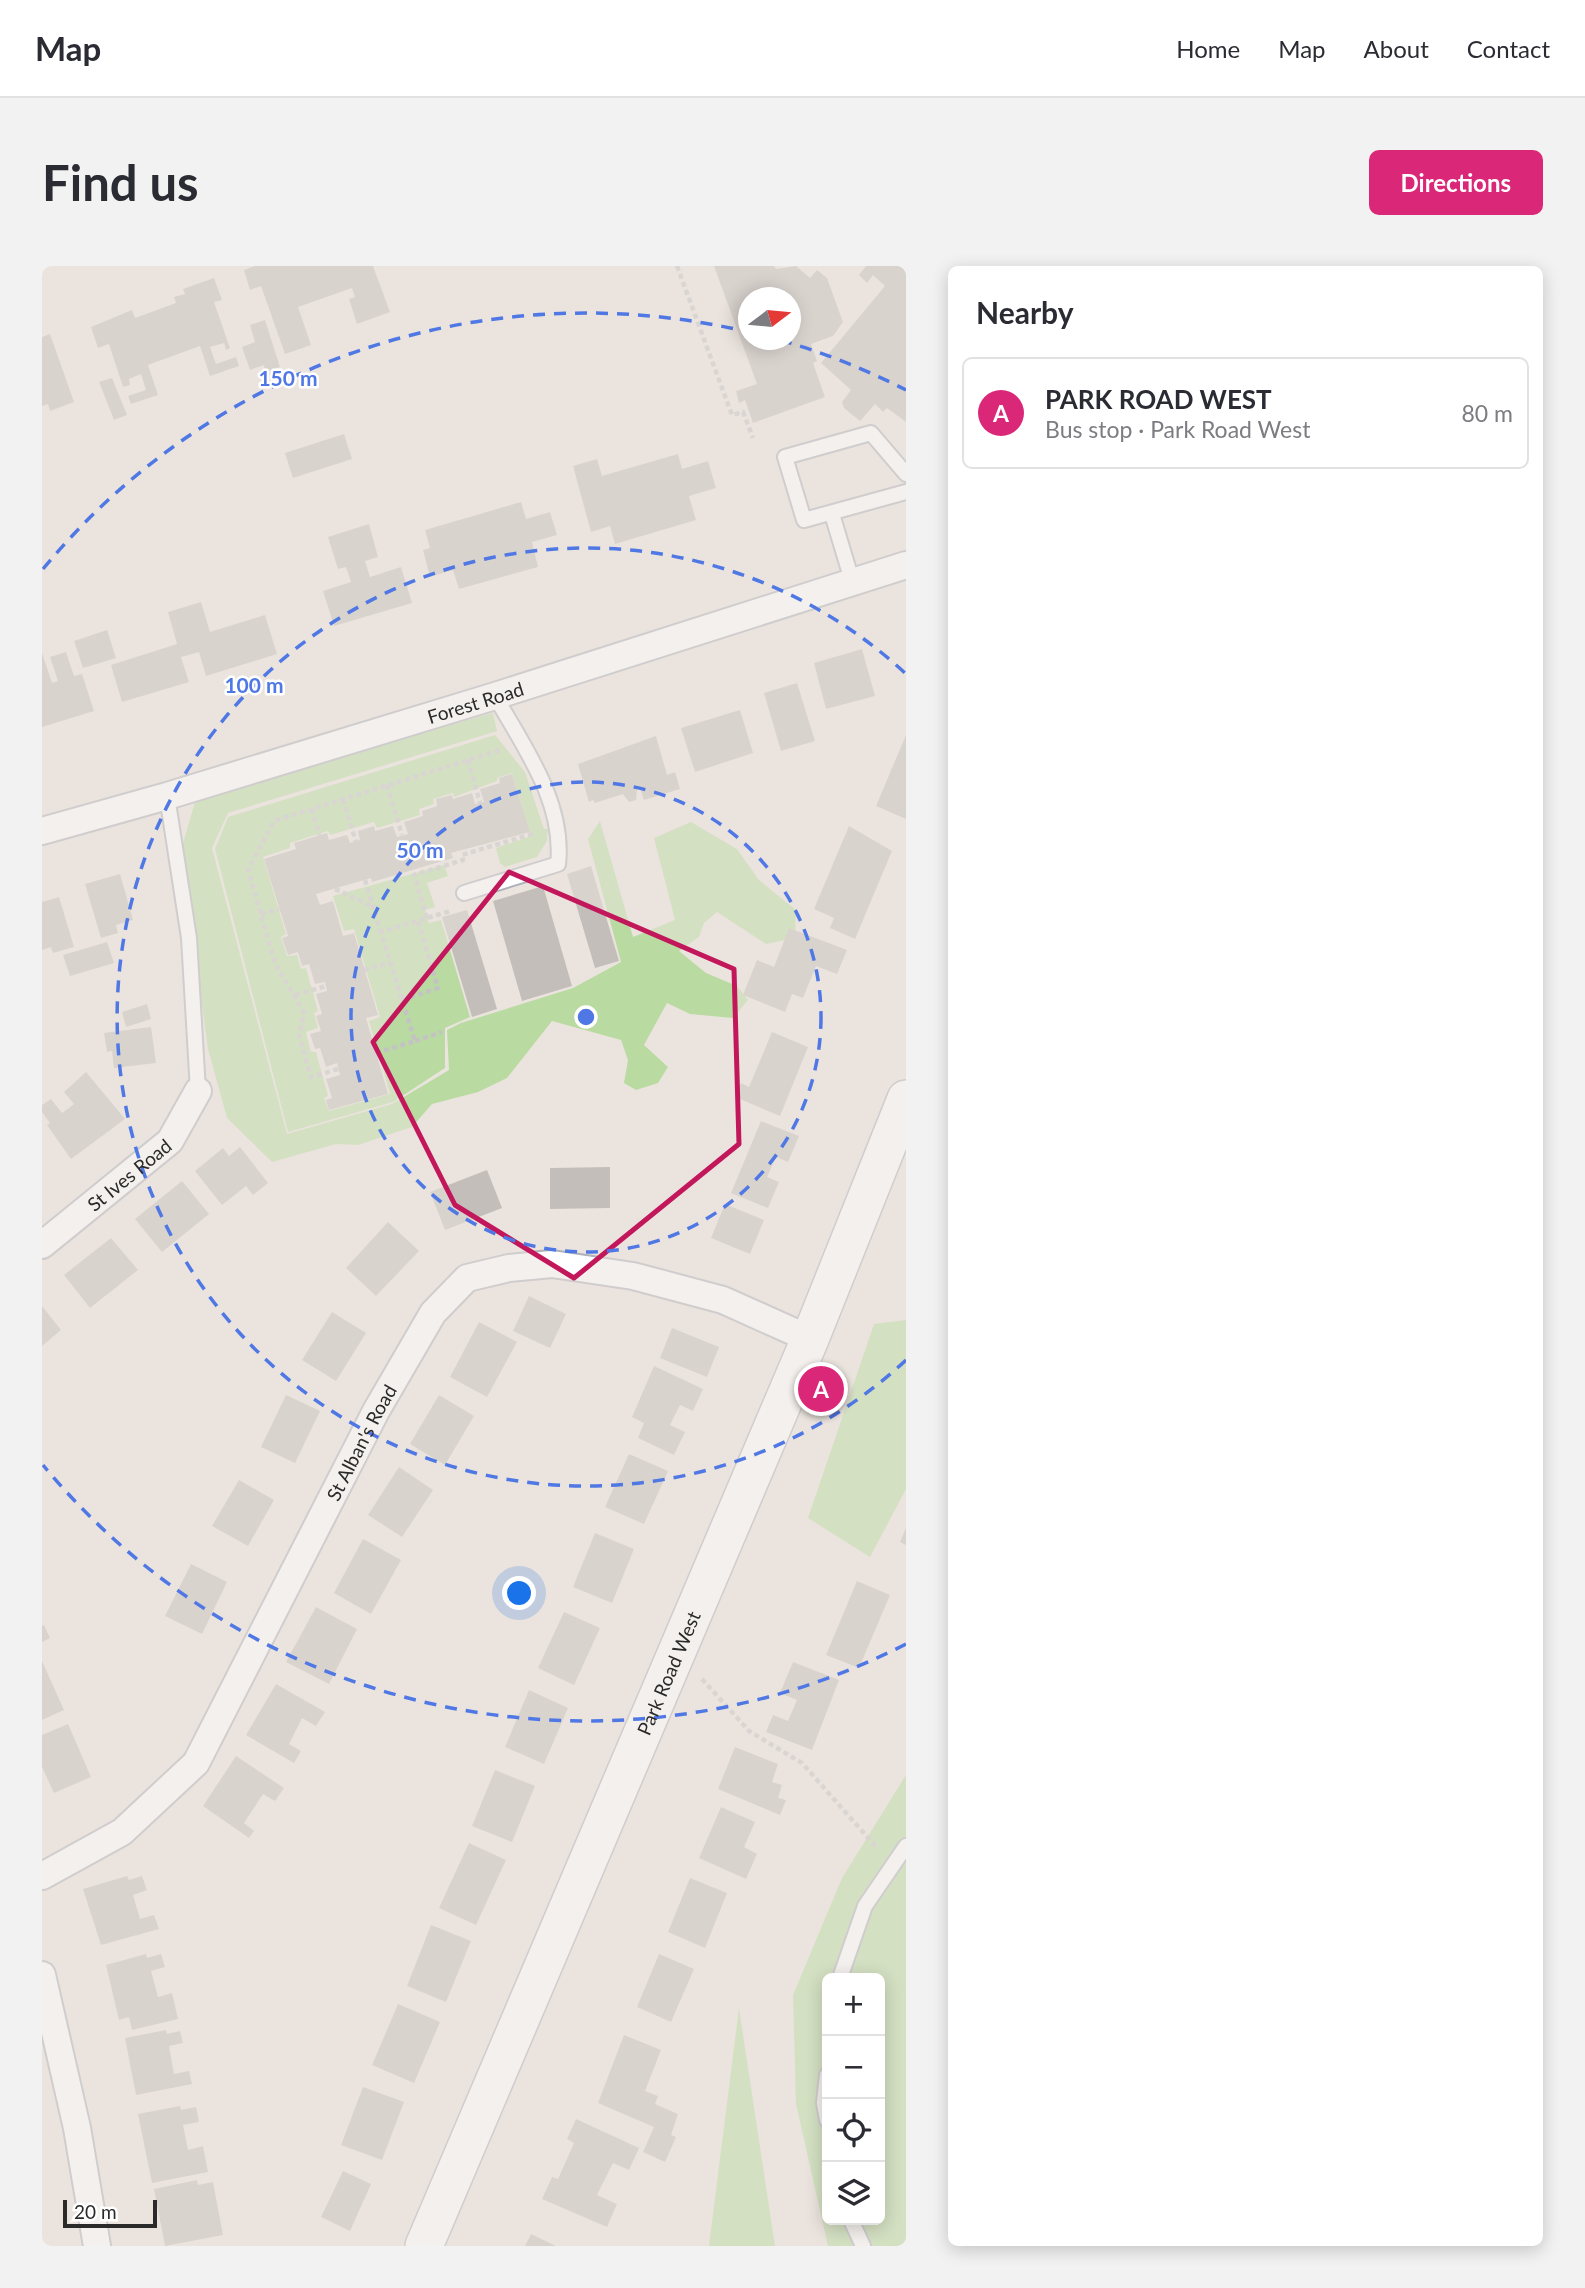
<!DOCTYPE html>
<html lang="en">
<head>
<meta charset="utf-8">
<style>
  :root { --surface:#fff; --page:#f2f2f3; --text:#2b2b33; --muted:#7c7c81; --line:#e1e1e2; --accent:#db2777 }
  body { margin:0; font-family:Lato,sans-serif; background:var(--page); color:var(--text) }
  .controls { position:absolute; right:21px; bottom:21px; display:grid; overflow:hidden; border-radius:10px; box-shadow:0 4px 18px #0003 }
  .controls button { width:63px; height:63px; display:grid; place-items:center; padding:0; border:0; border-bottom:2px solid var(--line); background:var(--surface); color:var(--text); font:35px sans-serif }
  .compass { position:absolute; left:696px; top:21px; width:63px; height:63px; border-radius:50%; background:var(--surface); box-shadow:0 4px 18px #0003; rotate:74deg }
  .scale { position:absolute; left:21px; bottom:18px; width:94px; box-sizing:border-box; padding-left:7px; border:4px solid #2a2a2a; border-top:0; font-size:19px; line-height:24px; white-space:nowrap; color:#2a2a2a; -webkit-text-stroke:5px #fff; paint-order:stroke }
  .you { position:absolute; left:478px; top:1328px; width:24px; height:24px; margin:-18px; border:5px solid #fff; border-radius:50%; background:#1a73e8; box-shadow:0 0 0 10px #1a73e833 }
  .badge { display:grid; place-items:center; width:46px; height:46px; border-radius:50%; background:var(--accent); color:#fff; font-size:23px; font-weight:700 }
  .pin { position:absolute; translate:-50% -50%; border:4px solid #fff; box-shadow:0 2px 7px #0006 }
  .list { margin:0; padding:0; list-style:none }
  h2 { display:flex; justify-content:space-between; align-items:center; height:91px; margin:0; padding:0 28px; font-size:30px }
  h2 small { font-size:23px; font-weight:400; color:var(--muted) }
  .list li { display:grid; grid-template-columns:46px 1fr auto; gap:21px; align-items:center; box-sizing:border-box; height:112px; margin:0 14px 14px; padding:0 14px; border:2px solid var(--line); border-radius:10px }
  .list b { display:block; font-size:26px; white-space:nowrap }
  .list p { margin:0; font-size:23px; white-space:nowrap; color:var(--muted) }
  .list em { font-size:23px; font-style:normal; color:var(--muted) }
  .icon { flex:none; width:38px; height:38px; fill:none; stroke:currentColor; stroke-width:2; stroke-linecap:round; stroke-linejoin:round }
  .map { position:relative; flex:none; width:864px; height:1980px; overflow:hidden; border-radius:10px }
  header { display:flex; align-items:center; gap:42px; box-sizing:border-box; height:98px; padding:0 35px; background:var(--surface); border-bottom:2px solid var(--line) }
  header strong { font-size:33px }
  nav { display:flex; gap:38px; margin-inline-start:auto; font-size:24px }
  .intro { display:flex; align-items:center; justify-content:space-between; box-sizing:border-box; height:168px; padding:0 42px }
  h1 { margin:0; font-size:49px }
  .button { padding:18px 32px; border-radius:10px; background:var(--accent); color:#fff; font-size:24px; font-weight:700 }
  main { display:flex; gap:42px; padding:0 42px }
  aside { flex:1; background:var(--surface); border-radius:10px; box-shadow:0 4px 18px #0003 }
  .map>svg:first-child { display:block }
  .green { fill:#b9dba1; fill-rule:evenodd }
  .building { fill:#c3beba; fill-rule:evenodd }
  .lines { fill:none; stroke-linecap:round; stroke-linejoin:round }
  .lane-casing { stroke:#aeb1b9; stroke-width:18 }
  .street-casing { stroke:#aeb1b9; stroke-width:30 }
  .secondary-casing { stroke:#aeb1b9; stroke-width:40 }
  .path { stroke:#c3c3c3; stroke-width:4.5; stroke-dasharray:5 3.5; stroke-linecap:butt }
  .lane { stroke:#fff; stroke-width:14 }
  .street { stroke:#fff; stroke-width:26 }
  .secondary { stroke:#fff; stroke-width:37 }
  .marked { fill:none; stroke:#c2185b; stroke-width:5; stroke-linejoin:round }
  .ring { fill:none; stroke:#5078e5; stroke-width:3.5; stroke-dasharray:12 9 }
  .labels { text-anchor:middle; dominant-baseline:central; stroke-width:5; stroke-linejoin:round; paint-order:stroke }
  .street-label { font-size:19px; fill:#2a2a2a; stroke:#fff }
  .centre { fill:#5078e5; stroke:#fff; stroke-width:3.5 }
  .ring-label { font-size:21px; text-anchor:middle; font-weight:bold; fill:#5078e5; stroke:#fff; stroke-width:5; stroke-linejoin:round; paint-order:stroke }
</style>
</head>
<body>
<header>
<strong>Map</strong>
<nav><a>Home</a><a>Map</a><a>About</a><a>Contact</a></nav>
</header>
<div class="intro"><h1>Find us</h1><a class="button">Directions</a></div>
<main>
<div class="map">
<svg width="864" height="1980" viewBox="0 0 864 1980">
  <rect width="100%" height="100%" fill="#ebe4de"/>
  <g class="green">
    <path d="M 451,447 L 455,465 L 186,547 L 170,582 L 245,868 L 350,838 L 407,804 L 405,764 L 419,757 L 531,722 L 579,696 L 546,573 L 558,555 L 591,671 L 633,654 L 612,572 L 649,556 L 695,583 L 717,614 L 754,644 L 753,672 L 724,678 L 675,646 L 662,657 L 657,671 L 637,685 L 664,707 L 695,720 L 706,734 L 691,752 L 648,748 L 625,737 L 602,779 L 626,801 L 616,817 L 594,824 L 582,817 L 586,794 L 579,774 L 510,755 L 465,812 L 436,826 L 390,838 L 370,861 L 316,879 L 294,878 L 230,896 L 185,852 L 166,783 L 139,584 L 155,529 Z"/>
    <path d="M 453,469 L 483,506 L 502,563 L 506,563 L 505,575 L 495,591 L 463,601 L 458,597 L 454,582 L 489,570 L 470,507 L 455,512 L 455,515 L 412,531 L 411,527 L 391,533 L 392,538 L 377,543 L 378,549 L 335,562 L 332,556 L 288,569 L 286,565 L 248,577 L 248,582 L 221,591 L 244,668 L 239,671 L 245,690 L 255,689 L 259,703 L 264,702 L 276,745 L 272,747 L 276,762 L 264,766 L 269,786 L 274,786 L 286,830 L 282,832 L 287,845 L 348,828 L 327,755 L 338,751 L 312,663 L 302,665 L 291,630 L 402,599 L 406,610 L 385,617 L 393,641 L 383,644 L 387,657 L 399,654 L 428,751 L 403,762 L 403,802 L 351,836 L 246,866 L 173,583 L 186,551 Z"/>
    <path d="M 864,1054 L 864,1223 L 828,1291 L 766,1252 L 832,1058 Z"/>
    <path d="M 864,1509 L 864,1980 L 786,1980 L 754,1838 L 751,1729 L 800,1612 ZM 785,1712 L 838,1712 L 838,1954 L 785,1954 Z"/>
    <path d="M 697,1742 L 733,1980 L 667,1980 Z"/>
  </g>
  <g class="building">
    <path d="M 213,0 L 331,0 L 348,46 L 315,58 L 307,33 L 313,31 L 310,22 L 256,41 L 269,79 L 243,88 L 219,20 L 208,24 L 202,4 Z"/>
    <path d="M 672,0 L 732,0 L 734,3 L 754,0 L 768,12 L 775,4 L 785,12 L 801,56 L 791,70 L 769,78 L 775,95 L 771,97 L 783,131 L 711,157 L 703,134 L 697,137 L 694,125 L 715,118 ZM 706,32 L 748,32 L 748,74 L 706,74 Z"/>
    <path d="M 824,0 L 864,0 L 864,156 L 845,142 L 841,146 L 833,138 L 818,155 L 802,142 L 800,136 L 809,124 L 779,97 L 843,20 L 831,9 L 825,17 L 817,9 Z"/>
    <path d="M 172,12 L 180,34 L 172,36 L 188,82 L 184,84 L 182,77 L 168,81 L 174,98 L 194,91 L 197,100 L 168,110 L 158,80 L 106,99 L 116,129 L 89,138 L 86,130 L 104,124 L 99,108 L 87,113 L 88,119 L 81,121 L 67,78 L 56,82 L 49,61 L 90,44 L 93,52 L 134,37 L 132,31 L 143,28 L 141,23 Z"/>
    <path d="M 223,54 L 238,101 L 223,106 L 222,99 L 208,104 L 200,81 L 213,76 L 208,59 Z"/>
    <path d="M 8,68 L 32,136 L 8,145 L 6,138 L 0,140 L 0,71 Z"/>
    <path d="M 70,112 L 85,149 L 72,154 L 57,116 Z"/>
    <path d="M 302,168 L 310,193 L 251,212 L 243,187 Z"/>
    <path d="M 636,188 L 640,203 L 666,195 L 674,222 L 647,230 L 654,254 L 573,278 L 568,260 L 549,266 L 531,200 L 555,193 L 560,210 Z"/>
    <path d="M 479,236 L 484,253 L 508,246 L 515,269 L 490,276 L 496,301 L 417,323 L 411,304 L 388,311 L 381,284 L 388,282 L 383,264 Z"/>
    <path d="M 327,258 L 336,291 L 323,295 L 328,311 L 359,301 L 370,337 L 292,360 L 281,325 L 309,316 L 304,301 L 296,303 L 286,271 Z"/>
    <path d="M 159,336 L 168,366 L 223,349 L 235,388 L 164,410 L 157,386 L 139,391 L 147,416 L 80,436 L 69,399 L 135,378 L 126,346 Z"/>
    <path d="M 65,364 L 74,392 L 41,402 L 32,375 Z"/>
    <path d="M 820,383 L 833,430 L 784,443 L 772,397 Z"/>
    <path d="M 24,386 L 32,410 L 40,408 L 52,445 L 0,461 L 0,387 L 10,417 L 16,415 L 8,391 Z"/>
    <path d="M 755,417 L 773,475 L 739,485 L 722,427 Z"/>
    <path d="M 698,444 L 711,487 L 653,506 L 639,462 Z"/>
    <path d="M 864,469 L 864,553 L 834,540 Z"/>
    <path d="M 614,470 L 625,509 L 633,506 L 638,523 L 602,534 L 598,522 L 595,523 L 594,534 L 587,536 L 581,528 L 553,537 L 551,534 L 547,536 L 536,498 Z"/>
    <path d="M 470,508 L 488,566 L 409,587 L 411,592 L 330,616 L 329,612 L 274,628 L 278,639 L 291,635 L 301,670 L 312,667 L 336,749 L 324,752 L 346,828 L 287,844 L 284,834 L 290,832 L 284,813 L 298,809 L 295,797 L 284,801 L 278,782 L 273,783 L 268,768 L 279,765 L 274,750 L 280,748 L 274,728 L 285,725 L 283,716 L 273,718 L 267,698 L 260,700 L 256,686 L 246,689 L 240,672 L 246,670 L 222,593 L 254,583 L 252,577 L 285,567 L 287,574 L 305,569 L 308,577 L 318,574 L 316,565 L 332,560 L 333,565 L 351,560 L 355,571 L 366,568 L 362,556 L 381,550 L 380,545 L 395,540 L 394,533 L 410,529 L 411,533 L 430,527 L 433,538 L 442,536 L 438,523 L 458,517 L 457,512 Z"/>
    <path d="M 807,560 L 850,585 L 813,673 L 788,662 L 792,652 L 772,643 Z"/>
    <path d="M 549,600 L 577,695 L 553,702 L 525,608 Z"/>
    <path d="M 78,608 L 91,654 L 74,659 L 76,667 L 59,672 L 43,618 Z"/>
    <path d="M 501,620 L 530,720 L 480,735 L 451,635 Z"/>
    <path d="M 17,631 L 32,681 L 11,687 L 9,681 L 0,684 L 0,636 Z"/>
    <path d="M 425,644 L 455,743 L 430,751 L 400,651 Z"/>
    <path d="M 747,662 L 805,684 L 795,708 L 774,700 L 761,732 L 750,728 L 743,746 L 701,729 L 715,694 L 732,701 Z"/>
    <path d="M 65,676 L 72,697 L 28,710 L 21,689 Z"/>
    <path d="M 105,738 L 109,753 L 84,761 L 80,746 Z"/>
    <path d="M 109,761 L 114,797 L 72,802 L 70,785 L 65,786 L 62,767 Z"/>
    <path d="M 730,766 L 766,781 L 738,850 L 693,831 L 699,817 L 707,821 Z"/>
    <path d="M 44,806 L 83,853 L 29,893 L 5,859 L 8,857 L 0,846 L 0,839 L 9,833 L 20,847 L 27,842 L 32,838 L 22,826 Z"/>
    <path d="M 719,855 L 757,870 L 746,896 L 734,891 L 725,911 L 737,916 L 726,942 L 689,927 Z"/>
    <path d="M 198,881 L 226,917 L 211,929 L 204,920 L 180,939 L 153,905 L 181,882 L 187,890 Z"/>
    <path d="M 568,901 L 568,942 L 508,943 L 508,902 Z"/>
    <path d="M 445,904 L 460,942 L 403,964 L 388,926 Z"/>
    <path d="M 140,915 L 167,948 L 120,986 L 93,953 Z"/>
    <path d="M 683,938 L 722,954 L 708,988 L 669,972 Z"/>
    <path d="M 346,956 L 377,985 L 334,1030 L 304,1002 Z"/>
    <path d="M 69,972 L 96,1004 L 48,1042 L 22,1009 Z"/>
    <path d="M 487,1030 L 524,1048 L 508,1082 L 471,1065 Z"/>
    <path d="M 0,1040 L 19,1064 L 0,1080 Z"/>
    <path d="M 290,1046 L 324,1067 L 294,1115 L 260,1094 Z"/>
    <path d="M 437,1056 L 475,1076 L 445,1131 L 408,1111 Z"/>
    <path d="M 630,1062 L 677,1081 L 665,1111 L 618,1092 Z"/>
    <path d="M 612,1100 L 661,1123 L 651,1145 L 638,1139 L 628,1159 L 643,1166 L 632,1189 L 596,1172 L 602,1157 L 590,1151 Z"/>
    <path d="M 244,1129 L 278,1145 L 253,1197 L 219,1181 Z"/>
    <path d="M 397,1129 L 432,1150 L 403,1199 L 368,1178 Z"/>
    <path d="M 587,1188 L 626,1205 L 602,1258 L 563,1241 Z"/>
    <path d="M 357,1201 L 391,1224 L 360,1271 L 326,1249 Z"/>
    <path d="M 197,1214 L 232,1234 L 206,1280 L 170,1260 Z"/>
    <path d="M 864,1262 L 864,1279 L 858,1276 Z"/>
    <path d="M 553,1267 L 592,1283 L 570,1337 L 531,1321 Z"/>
    <path d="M 321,1273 L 359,1294 L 329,1348 L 292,1327 Z"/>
    <path d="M 149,1298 L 185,1316 L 160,1368 L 123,1350 Z"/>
    <path d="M 815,1315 L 848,1329 L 817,1402 L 784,1389 Z"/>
    <path d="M 274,1341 L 315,1363 L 287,1418 L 244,1396 Z"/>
    <path d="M 522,1346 L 558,1362 L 532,1419 L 496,1402 Z"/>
    <path d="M 2,1359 L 8,1372 L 0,1376 L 0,1360 Z"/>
    <path d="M 0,1395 L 22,1444 L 0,1454 Z"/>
    <path d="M 751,1396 L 797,1414 L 770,1484 L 724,1466 L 731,1449 L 746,1455 L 755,1434 L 738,1427 Z"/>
    <path d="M 234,1418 L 283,1446 L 274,1460 L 260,1452 L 247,1478 L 259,1485 L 252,1497 L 204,1469 Z"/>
    <path d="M 487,1424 L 526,1442 L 502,1498 L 463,1481 Z"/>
    <path d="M 26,1458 L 49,1511 L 12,1527 L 0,1501 L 0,1469 Z"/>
    <path d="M 693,1481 L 736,1498 L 730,1516 L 740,1519 L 736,1532 L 744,1534 L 738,1549 L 676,1523 Z"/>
    <path d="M 194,1490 L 242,1522 L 233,1535 L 221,1528 L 202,1557 L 212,1565 L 207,1572 L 161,1540 Z"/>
    <path d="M 453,1504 L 493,1520 L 470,1576 L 430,1560 Z"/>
    <path d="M 679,1541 L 713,1556 L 702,1581 L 715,1588 L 704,1613 L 657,1592 Z"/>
    <path d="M 427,1577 L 464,1594 L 434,1659 L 397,1642 Z"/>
    <path d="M 85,1610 L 87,1614 L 100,1610 L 105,1624 L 91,1629 L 98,1653 L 112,1649 L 117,1663 L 59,1679 L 41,1623 Z"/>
    <path d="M 648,1612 L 685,1627 L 663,1682 L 626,1666 Z"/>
    <path d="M 389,1659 L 429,1675 L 404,1736 L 365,1720 Z"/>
    <path d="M 104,1688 L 105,1692 L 119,1688 L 123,1701 L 109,1705 L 116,1731 L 130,1727 L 136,1753 L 90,1764 L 87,1751 L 77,1754 L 64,1699 Z"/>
    <path d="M 617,1688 L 652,1703 L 629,1756 L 595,1741 Z"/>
    <path d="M 356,1738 L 398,1756 L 372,1817 L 330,1799 Z"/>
    <path d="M 124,1764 L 125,1768 L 138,1765 L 141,1777 L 127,1780 L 132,1808 L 147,1805 L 150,1818 L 94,1829 L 83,1772 Z"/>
    <path d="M 582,1769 L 619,1784 L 603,1825 L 616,1830 L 613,1838 L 636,1848 L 629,1869 L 634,1871 L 623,1896 L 601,1886 L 612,1861 L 556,1837 Z"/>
    <path d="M 321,1821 L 362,1836 L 340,1894 L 299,1879 Z"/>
    <path d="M 138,1840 L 139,1844 L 154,1841 L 157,1856 L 141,1859 L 146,1884 L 161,1880 L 166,1906 L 110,1917 L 96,1848 Z"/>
    <path d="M 534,1853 L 597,1882 L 587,1904 L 571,1897 L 555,1929 L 575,1938 L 565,1961 L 500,1933 L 510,1911 L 516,1913 L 532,1877 L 525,1873 Z"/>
    <path d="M 301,1905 L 329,1918 L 308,1965 L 279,1951 Z"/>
    <path d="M 155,1914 L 156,1919 L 171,1916 L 181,1969 L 123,1980 L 112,1923 Z"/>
    <path d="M 489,1968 L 514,1980 L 483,1980 Z"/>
  </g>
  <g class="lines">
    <defs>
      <g id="lane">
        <path d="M 864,208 L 829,167 L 743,191 L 762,254 L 864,226"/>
        <path d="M 790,248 L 811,318"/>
        <path d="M 125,530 L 147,672 L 156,825"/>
        <path d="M 422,627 L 516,598 C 523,537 482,481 453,430"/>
        <path d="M 798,1712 L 823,1640 L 864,1580"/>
        <path d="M 785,1809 L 782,1837 L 785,1854"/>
        <path d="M 809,1954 L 821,1980"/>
      </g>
      <g id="street">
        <path id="s1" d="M 0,565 L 125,530 L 453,430 L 864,299"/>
        <path id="s2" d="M 0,979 L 128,875 L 156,825"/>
        <path id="s3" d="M 0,1610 L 80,1566 L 154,1497 L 334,1145 L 391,1047 L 425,1012 L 467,1002 L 510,998 L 591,1010 L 681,1034 L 768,1073"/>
        <path d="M 0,1709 L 35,1862 L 55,1980"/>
      </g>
      <g id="secondary">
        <path id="s4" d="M 382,1980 L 768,1073 L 864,833"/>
      </g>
    </defs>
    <use href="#lane" class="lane-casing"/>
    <use href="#street" class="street-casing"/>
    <use href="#secondary" class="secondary-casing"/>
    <g class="path">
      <path d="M 635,0 L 690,149 L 701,146 L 711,172"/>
      <path d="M 426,494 L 438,537"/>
      <path d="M 345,519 L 360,569"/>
      <path d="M 301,533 L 314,576"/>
      <path d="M 270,543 L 277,569"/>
      <path d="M 323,614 L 339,666"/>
      <path d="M 293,623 L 330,640"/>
      <path d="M 219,648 L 237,643"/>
      <path d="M 385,652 L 372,609 L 421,594 L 420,589 L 493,567"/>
      <path d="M 322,704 L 348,697"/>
      <path d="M 253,729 L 284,720"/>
      <path d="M 360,734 L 396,722 L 376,655"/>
      <path d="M 373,775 L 400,766"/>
      <path d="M 334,787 L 373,775 L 339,666 L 408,645"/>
      <path d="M 296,803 L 269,811 L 257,769 L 262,747 L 233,697 L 206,604 L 232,555 L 458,484"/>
      <path d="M 660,1413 L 707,1465 L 760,1497 L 836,1583"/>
    </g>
    <use href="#lane" class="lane"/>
    <use href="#street" class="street"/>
    <use href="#secondary" class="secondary"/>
  </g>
  <path d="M0 0H864V1980H0ZM 467,606 L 692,703 L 697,878 L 532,1012 L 413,939 L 331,776 Z" fill="#ebe4de" fill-opacity=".55" fill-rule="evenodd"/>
  <path class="marked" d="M 467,606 L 692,703 L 697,878 L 532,1012 L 413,939 L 331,776 Z"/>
  <g class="ring">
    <circle cx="544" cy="751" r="235"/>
    <path d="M864 1094A469 469 0 1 1 864 408"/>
    <path d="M864 1378A704 704 0 0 1 1 1199M1 303A704 704 0 0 1 702 65M738 74A704 704 0 0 1 864 124"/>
  </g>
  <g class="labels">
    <g class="street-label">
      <text stroke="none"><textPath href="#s1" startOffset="452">Forest Road</textPath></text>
      <text stroke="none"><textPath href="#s2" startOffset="112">St Ives Road</textPath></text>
      <text stroke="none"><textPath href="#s3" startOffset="553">St Alban's Road</textPath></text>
      <text stroke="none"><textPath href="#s4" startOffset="623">Park Road West</textPath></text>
    </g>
  </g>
  <circle cx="544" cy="751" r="10" class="centre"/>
  <g class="ring-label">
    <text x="246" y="120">150 m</text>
    <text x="212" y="427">100 m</text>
    <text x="378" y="592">50 m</text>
  </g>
</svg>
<div class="controls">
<button>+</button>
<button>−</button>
<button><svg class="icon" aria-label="locate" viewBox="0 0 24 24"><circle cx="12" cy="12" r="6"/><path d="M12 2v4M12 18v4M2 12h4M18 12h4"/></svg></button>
<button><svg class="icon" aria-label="layers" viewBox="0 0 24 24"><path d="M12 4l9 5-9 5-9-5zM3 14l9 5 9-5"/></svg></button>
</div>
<svg class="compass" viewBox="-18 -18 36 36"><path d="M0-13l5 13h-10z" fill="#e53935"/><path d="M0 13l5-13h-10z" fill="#7c7c81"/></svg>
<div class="scale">20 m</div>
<div class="you"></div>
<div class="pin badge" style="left:779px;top:1123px">A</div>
</div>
<aside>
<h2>Nearby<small></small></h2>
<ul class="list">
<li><span class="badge">A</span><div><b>PARK ROAD WEST</b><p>Bus stop · Park Road West</p></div><em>80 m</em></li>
</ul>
</aside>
</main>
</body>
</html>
